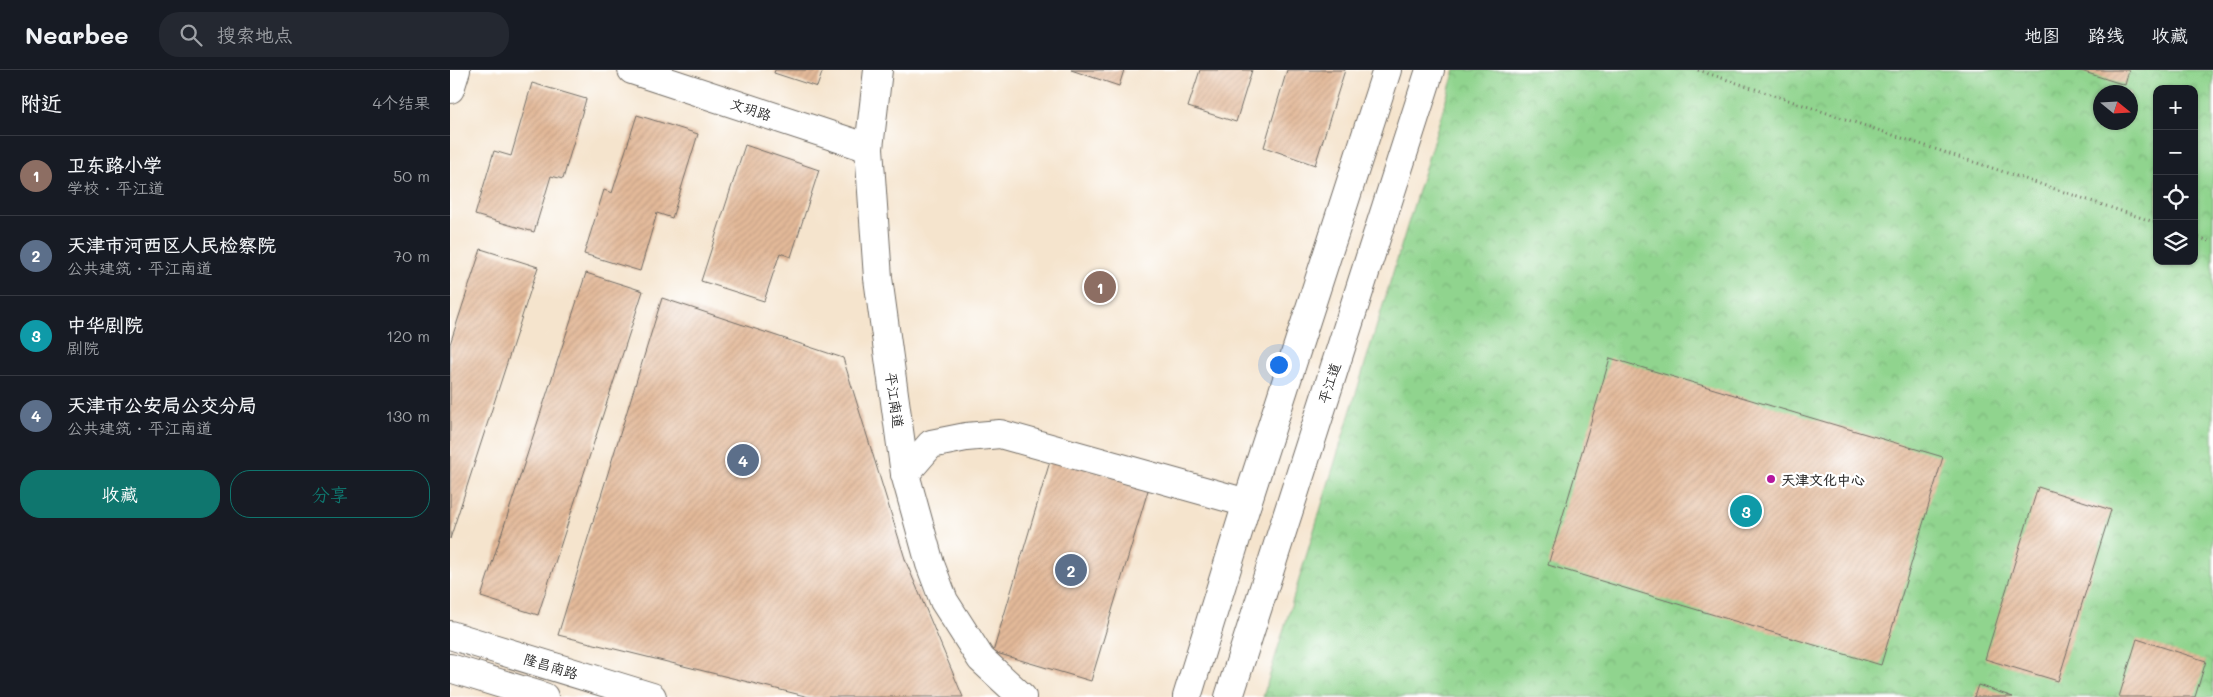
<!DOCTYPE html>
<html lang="zh">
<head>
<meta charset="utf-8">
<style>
  :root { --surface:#171b24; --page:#242831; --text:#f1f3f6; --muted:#9ea1a6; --line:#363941; --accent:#0f766e }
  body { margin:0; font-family:Mali,"LXGW WenKai TC",sans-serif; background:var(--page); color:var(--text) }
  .controls { position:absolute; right:15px; top:15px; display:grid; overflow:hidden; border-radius:10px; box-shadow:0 1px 4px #0004 }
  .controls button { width:45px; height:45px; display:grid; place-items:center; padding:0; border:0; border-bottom:1px solid var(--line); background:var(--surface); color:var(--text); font:25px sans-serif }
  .compass { position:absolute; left:1643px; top:15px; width:45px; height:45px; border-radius:50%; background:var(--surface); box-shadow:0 1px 4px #0004; rotate:108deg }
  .you { position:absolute; left:828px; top:294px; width:18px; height:18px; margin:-12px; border:4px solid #fff; border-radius:50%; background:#1a73e8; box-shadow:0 0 0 8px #1a73e833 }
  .badge { display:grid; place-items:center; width:32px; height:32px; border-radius:50%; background:var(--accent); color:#fff; font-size:16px; font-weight:700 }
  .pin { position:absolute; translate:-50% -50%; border:2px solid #fff; box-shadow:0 1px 5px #0006 }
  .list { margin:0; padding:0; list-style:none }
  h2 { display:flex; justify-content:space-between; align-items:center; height:65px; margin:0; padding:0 20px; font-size:21px }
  h2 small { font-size:16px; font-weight:400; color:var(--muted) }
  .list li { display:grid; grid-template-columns:32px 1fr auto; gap:15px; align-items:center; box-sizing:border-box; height:80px; padding:0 20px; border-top:1px solid var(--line) }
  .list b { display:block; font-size:19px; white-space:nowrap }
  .list p { margin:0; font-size:16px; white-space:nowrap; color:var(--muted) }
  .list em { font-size:16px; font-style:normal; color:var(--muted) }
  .actions { display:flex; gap:10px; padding:15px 20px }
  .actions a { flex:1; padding:11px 0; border:1px solid var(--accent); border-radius:20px; text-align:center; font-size:18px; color:var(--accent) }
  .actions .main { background:var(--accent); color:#fff }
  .icon { flex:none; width:28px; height:28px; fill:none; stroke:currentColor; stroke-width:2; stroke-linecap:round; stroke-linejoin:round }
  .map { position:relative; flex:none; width:1763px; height:627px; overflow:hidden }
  header { display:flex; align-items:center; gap:30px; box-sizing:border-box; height:70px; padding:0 25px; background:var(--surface); border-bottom:1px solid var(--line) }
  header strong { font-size:24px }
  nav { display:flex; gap:28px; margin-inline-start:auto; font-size:18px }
  .search { width:350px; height:45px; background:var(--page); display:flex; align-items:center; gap:12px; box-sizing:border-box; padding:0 18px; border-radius:20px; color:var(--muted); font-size:19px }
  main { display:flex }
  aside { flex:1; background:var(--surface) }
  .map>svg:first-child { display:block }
  .park { fill:url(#park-crowns); stroke:#5e805c; fill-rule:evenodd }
  .building { fill:url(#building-hatch) }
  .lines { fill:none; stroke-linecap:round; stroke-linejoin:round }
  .minor-casing { stroke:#726c64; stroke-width:30 }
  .major-casing { stroke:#726c64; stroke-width:30 }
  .path { stroke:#726c64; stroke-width:3; stroke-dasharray:1 4; stroke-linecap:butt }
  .minor { stroke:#fff; stroke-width:28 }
  .major { stroke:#fff; stroke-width:28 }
  .poi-dot { fill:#b5179e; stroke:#fff; stroke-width:2 }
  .labels { text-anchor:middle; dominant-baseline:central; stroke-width:4.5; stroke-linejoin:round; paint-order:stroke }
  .street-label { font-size:14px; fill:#2b2b2b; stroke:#fff }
  .poi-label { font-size:14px; font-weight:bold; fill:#2b2b2b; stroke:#fff; text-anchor:start }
</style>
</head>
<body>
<header>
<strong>Nearbee</strong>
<div class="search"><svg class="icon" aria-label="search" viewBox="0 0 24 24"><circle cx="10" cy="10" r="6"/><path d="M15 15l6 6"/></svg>搜索地点</div>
<nav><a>地图</a><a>路线</a><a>收藏</a></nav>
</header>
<main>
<aside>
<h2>附近<small>4个结果</small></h2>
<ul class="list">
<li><span class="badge" style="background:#8d6e63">1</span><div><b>卫东路小学</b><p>学校 · 平江道</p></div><em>50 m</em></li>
<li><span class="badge" style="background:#5c6f8a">2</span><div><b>天津市河西区人民检察院</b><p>公共建筑 · 平江南道</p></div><em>70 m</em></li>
<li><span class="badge" style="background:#0f9aa8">3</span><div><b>中华剧院</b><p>剧院</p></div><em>120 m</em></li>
<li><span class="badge" style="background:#5c6f8a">4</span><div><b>天津市公安局公交分局</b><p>公共建筑 · 平江南道</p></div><em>130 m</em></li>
</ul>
<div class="actions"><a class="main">收藏</a><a>分享</a></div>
</aside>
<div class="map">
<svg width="1763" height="627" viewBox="0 0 1763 627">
  <defs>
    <pattern id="park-crowns" width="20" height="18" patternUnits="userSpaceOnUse" patternTransform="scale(1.25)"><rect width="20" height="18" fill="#90d48e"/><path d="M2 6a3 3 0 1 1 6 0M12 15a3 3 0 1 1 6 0" fill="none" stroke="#7cb67b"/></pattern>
    <pattern id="building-hatch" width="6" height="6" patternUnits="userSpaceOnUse" patternTransform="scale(1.25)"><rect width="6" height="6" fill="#e3b999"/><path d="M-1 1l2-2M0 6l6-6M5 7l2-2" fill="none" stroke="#c39f84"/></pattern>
  </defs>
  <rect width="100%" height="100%" fill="#fff"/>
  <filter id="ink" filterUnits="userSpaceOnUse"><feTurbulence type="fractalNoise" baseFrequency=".02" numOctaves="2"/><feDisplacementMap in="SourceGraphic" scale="10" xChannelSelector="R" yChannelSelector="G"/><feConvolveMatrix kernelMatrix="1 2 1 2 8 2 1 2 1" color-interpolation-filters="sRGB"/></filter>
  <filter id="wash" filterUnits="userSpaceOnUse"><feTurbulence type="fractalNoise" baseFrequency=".0096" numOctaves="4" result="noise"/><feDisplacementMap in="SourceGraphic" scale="20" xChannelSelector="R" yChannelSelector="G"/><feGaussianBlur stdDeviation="1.12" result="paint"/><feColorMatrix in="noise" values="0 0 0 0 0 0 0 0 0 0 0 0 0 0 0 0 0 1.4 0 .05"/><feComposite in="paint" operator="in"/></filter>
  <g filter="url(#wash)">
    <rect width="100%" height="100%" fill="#f5e4cd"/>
    <path class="park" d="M 1005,0 L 1763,0 L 1763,627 L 813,627 ZM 1707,19 L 1744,19 L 1744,191 L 1707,191 ZM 1650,22 L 1680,22 L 1680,52 L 1650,52 Z"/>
    <g id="blocks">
      <g class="building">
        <path d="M 325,0 L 373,0 L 367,17 L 324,3 Z"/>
        <path d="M 621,0 L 674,0 L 669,16 Z"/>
        <path d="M 750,0 L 802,0 L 786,52 L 738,37 Z"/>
        <path d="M 837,0 L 895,0 L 865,95 L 814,77 Z"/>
        <path d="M 1628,0 L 1679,0 L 1675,15 Z"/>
        <path d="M 82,13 L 136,29 L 113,109 L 101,106 L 84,162 L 25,145 L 44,81 L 61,86 Z"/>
        <path d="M 187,45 L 248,64 L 222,148 L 207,143 L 190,201 L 134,184 L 154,120 L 162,123 Z"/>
        <path d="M 295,75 L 369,100 L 341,187 L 330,183 L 314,231 L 251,211 Z"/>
        <path d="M 31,179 L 88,197 L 0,469 L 0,274 Z"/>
        <path d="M 136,203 L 193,221 L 88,545 L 31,527 Z"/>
        <path d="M 212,228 L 393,288 L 456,492 L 513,627 L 359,627 L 108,565 Z"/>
        <path d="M 1160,288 L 1493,387 L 1431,595 L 1098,495 Z"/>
        <path d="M 601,388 L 699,417 L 641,611 L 543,582 Z"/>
        <path d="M 1588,417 L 1661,440 L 1608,611 L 1535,589 Z"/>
        <path d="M 1687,569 L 1756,591 L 1745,627 L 1669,627 Z"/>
        <path d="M 1528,615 L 1563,627 L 1524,627 Z"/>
      </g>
    </g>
  </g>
  <g filter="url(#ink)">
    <use href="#blocks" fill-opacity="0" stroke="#726c64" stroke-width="1"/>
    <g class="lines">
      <defs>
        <g id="minor">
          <path d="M 182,0 L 419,78"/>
          <path d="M 428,0 L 419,78 L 428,208 L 455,404 L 480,494 L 494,531 L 531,589 L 572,627"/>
          <path d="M 0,19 L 6,0"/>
          <path d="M 455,404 L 481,374 L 516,367 L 550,364 L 797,433"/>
        </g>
        <g id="major">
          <path d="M 0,565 L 202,627"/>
          <path d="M 0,598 L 94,627"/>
          <path d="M 737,627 L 797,433 L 937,0"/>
          <path d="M 779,627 L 980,0"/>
        </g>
      </defs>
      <use href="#minor" class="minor-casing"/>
      <use href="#major" class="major-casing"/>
      <g class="path">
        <path d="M 1248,0 L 1707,153"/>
        <path d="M 1744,166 L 1763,172"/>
      </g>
      <use href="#minor" class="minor"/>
      <use href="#major" class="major"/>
    </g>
  </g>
  <circle class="poi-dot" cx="1321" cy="409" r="5"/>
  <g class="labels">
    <g class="street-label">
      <text transform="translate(301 39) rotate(18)">文玥路</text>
      <text transform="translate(879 313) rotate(-72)">平江道</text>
      <text transform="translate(445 330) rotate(82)">平江南道</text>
      <text transform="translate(101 596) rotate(17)">隆昌南路</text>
    </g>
    <g class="poi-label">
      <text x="1331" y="409">天津文化中心</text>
    </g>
  </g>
</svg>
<div class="controls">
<button>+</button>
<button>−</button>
<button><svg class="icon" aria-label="locate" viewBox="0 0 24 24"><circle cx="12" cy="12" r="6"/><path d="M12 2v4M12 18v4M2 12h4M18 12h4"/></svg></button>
<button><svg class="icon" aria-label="layers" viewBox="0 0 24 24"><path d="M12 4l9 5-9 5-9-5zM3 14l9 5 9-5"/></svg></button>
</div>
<svg class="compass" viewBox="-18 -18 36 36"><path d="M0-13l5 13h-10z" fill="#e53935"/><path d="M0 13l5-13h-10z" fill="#9ea1a6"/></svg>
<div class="you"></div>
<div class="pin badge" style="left:650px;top:217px;background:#8d6e63">1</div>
<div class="pin badge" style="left:621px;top:500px;background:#5c6f8a">2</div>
<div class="pin badge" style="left:1296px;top:441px;background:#0f9aa8">3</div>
<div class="pin badge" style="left:293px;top:390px;background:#5c6f8a">4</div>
</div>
</main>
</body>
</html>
